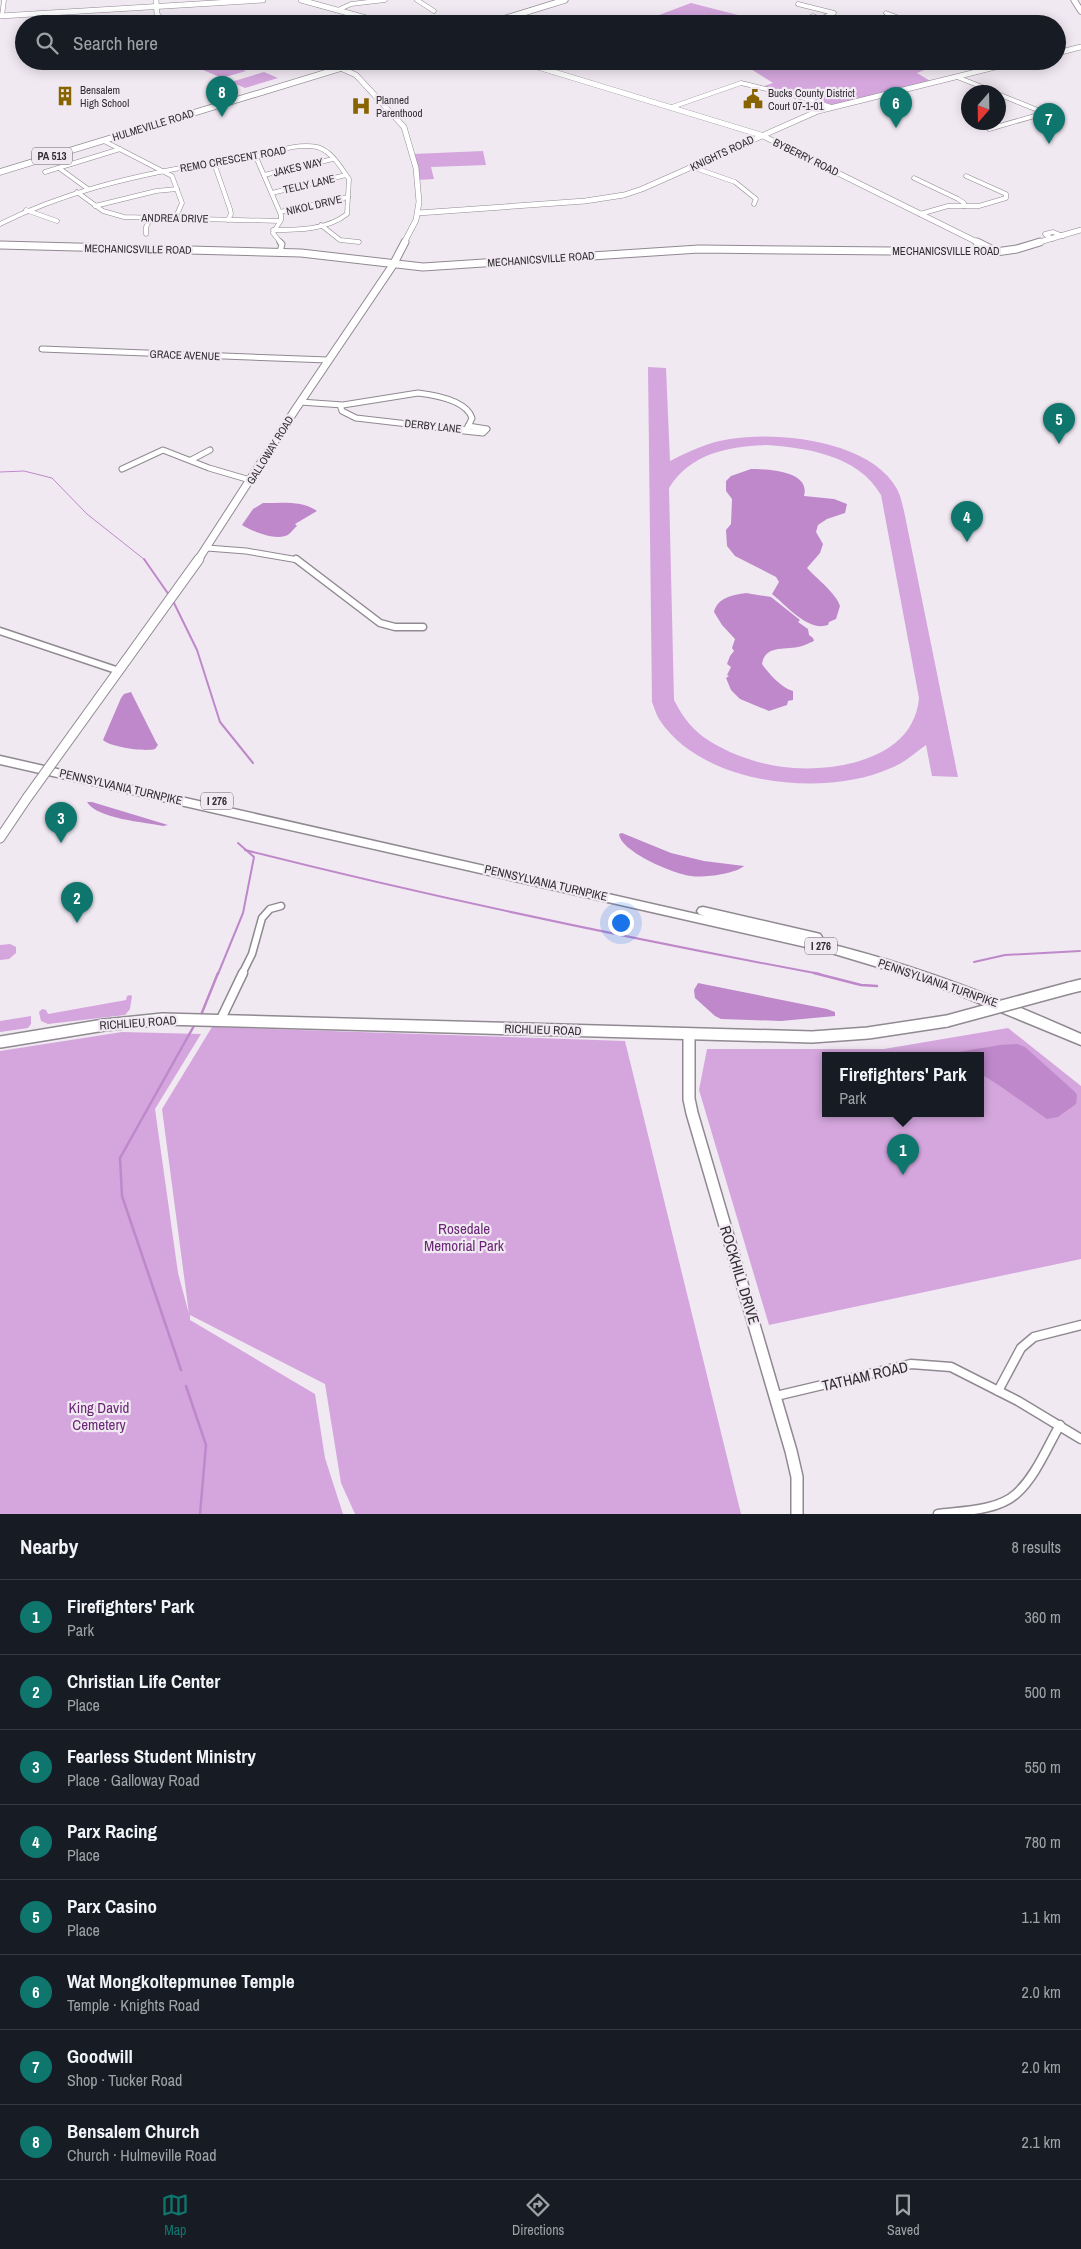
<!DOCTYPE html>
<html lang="en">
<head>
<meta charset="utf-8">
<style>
  :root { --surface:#171b24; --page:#242831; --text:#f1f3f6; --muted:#9ea1a6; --line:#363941; --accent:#0f766e }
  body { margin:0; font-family:"Archivo Narrow",sans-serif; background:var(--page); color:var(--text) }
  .compass { position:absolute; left:961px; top:85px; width:45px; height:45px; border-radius:50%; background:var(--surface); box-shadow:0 2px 12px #0003; rotate:200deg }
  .you { position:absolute; left:620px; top:922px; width:18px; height:18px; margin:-12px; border:4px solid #fff; border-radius:50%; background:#1a73e8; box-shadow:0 0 0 8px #1a73e833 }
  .badge { display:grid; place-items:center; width:32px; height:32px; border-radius:50%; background:var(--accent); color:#fff; font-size:16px; font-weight:700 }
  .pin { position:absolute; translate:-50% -41px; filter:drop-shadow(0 1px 2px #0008) }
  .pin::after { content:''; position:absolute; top:26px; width:18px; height:15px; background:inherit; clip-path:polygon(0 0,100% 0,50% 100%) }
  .popup { position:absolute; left:822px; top:1052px; width:162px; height:65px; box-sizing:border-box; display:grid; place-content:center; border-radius:0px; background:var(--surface); filter:drop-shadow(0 1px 4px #0005); font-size:16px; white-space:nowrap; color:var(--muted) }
  .popup b { font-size:19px; color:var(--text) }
  .popup::after { content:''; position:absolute; left:50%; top:100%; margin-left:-10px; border:10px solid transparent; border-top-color:var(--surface) }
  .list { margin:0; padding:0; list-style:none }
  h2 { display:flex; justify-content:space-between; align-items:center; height:65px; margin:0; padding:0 20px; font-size:21px }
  h2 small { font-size:16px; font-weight:400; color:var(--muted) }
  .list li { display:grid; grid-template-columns:32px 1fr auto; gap:15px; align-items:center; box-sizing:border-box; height:75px; padding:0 20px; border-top:1px solid var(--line) }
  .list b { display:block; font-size:19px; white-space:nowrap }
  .list p { margin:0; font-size:16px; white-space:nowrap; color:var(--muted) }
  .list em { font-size:16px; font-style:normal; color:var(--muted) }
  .icon { flex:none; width:28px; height:28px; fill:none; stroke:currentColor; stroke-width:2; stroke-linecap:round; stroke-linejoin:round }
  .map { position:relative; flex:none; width:1081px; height:1514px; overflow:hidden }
  .search { position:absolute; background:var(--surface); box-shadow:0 2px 12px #0003; left:15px; right:15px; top:15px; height:55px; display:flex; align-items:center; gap:12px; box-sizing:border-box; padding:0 18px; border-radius:28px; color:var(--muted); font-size:19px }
  .sheet { height:665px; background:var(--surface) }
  nav { display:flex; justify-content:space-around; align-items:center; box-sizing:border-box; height:70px; border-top:1px solid var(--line); background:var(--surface); font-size:14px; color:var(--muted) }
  nav a { display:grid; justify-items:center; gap:2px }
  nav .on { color:var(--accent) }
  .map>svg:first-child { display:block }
  .green { fill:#d4a6dd; fill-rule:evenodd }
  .water { fill:#be88ca }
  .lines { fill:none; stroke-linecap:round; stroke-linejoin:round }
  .stream-far2 { stroke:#be88ca; stroke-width:1 }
  .stream-far1 { stroke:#be88ca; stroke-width:2 }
  .stream { stroke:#be88ca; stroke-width:2.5 }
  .street-far3-casing { stroke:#908991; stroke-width:5 }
  .street-far2-casing { stroke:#908991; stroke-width:7 }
  .street-far1-casing { stroke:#908991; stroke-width:9 }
  .street-casing { stroke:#908991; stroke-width:11 }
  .secondary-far3-casing { stroke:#908991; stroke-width:6 }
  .secondary-far2-casing { stroke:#908991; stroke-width:9 }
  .secondary-far1-casing { stroke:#908991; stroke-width:11 }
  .secondary-casing { stroke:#908991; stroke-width:14 }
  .primary-casing { stroke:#908991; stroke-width:7 }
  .highway-casing { stroke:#908991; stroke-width:3 }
  .street-far3 { stroke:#fff; stroke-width:4 }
  .street-far2 { stroke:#fff; stroke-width:5 }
  .street-far1 { stroke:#fff; stroke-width:6 }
  .street { stroke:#fff; stroke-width:8 }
  .secondary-far3 { stroke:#fff; stroke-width:5 }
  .secondary-far2 { stroke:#fff; stroke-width:7 }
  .secondary-far1 { stroke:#fff; stroke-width:9 }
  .secondary { stroke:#fff; stroke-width:11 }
  .primary { stroke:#fff; stroke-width:5.5 }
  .highway { fill:#fff; fill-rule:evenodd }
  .secondary-bridge-far1-casing { stroke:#908991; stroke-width:11; stroke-linecap:butt }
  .secondary-bridge-casing { stroke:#908991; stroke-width:14; stroke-linecap:butt }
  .secondary-bridge-far1 { stroke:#fff; stroke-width:9 }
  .secondary-bridge { stroke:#fff; stroke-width:11 }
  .labels { text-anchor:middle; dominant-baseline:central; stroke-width:4.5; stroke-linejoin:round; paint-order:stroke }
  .far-poi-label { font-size:11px; fill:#302d31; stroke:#f1e9f2; text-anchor:start }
  .far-street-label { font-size:11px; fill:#302d31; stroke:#f1e9f2 }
  .shield { fill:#f1e9f2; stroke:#6a656b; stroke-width:1 }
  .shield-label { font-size:11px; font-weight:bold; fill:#302d31 }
  .street-label { font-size:12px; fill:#302d31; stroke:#f1e9f2 }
  .near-park-label { font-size:15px; fill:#692776; stroke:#f1e9f2 }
  .near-street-label { font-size:15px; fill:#302d31; stroke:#f1e9f2 }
</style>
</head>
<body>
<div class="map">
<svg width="1081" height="1514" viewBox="0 0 1081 1514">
  <rect width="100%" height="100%" fill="#f1e9f2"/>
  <g class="green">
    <path d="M 691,3 L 773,24 L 635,24 Z"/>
    <path d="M 89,16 L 88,24 L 33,24 L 34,18 Z"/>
    <path d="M 200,61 L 223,61 L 246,71 L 222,78 L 189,64 Z"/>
    <path d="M 721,61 L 917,61 L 934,66 L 917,73 L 932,82 L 830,105 L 764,86 L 773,83 L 746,66 Z"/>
    <path d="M 264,72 L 278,78 L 245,88 L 231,82 Z"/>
    <path d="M 483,151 L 486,165 L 431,167 L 434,179 L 418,180 L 413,154 Z"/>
    <path d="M 648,367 L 666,368 L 670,461 C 690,451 708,442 730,439 C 779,431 871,441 897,489 C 901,496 902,504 904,511 L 958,777 L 932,776 L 926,745 C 915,753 904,763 891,768 C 825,798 702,786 659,719 C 656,714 654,707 652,702 ZM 766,445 C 807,448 858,455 881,495 L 919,698 C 914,757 842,771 794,768 C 765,766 736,757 711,742 C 694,732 683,718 674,700 L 669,488 C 691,453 728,447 766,445 Z"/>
    <path d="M 10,944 L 16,947 L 16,953 L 9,959 L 0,960 L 0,945 Z"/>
    <path d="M 130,995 L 132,996 L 130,1009 L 125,1015 L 48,1024 L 41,1021 L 39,1012 L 42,1009 L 46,1010 L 48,1014 L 126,1000 L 127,996 Z"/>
    <path d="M 31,1016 L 31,1024 L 28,1028 L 0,1032 L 0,1021 Z"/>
    <path d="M 212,1027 L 625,1041 L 741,1514 L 355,1514 L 341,1483 L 325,1384 L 190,1315 L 190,1320 L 315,1394 L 325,1458 L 343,1514 L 0,1514 L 0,1051 L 122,1032 L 201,1034 L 155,1109 L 178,1273 L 189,1314 L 162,1109 Z"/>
    <path d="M 1008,1028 L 1081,1086 L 1081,1259 L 769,1325 L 699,1090 L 707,1049 L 884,1049 ZM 826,1056 L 980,1056 L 980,1114 L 826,1114 Z"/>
  </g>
  <g class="water">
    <path d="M 751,469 C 768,469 811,471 804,496 L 834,499 L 847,504 L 845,513 L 827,519 L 818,525 L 816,532 L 823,544 L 820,553 L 807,568 C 817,579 836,593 840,606 L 836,619 L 829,622 L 828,625 C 808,632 786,605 772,594 L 779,582 L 776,577 L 735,556 L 727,546 L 726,530 L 731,524 L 732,499 L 726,491 L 726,481 L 731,476 Z"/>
    <path d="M 263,503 C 281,503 302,500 317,511 L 295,524 L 297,526 C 293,529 290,535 285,536 C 273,540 252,531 242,525 L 253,509 Z"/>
    <path d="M 746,593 L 771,597 L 800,620 L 798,622 L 808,629 L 809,635 L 813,638 L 814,641 C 808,643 804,646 798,647 C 784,650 765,645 762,664 C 769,674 782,688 793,691 L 793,700 L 788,701 L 787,705 L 769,711 L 740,699 L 731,690 L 726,678 L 729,676 L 727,675 L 731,667 L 727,664 L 730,656 L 734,651 L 732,648 L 735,639 L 722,625 L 714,612 C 718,597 733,595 746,593 Z"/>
    <path d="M 131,692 L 156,742 L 158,745 L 155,749 C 145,752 110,747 103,740 L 121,698 L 124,694 Z"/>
    <path d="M 87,802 L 92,802 L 168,825 L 163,826 C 145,822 97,819 87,802 Z"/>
    <path d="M 622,833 L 671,853 L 704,861 L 744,866 C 735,874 703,878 691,876 C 674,874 621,852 619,834 Z"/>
    <path d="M 698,983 L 827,1009 L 835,1012 L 835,1016 L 781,1021 L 721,1019 L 715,1016 L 695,998 L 694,990 Z"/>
    <path d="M 1000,1045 L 1017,1044 L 1025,1047 L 1074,1091 L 1077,1095 L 1076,1104 L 1058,1117 L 1047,1119 L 1000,1086 L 981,1074 L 980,1056 L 934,1056 Z"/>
  </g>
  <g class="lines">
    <path class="stream-far2" d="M 0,472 L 24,471 L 52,478 L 87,514 L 145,560"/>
    <g class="stream-far1">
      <path d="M 144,559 L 169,595"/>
      <path d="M 173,601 L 197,650 L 220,722 L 253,763"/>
      <path d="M 245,850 C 435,898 627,938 820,974"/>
      <path d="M 974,962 L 1005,955 L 1080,951"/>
      <path d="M 218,974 L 243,913 L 254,857 L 238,843"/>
    </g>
    <g class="stream">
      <path d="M 814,973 L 861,985 L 877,986"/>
      <path d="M 201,1015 L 218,973"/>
      <path d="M 181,1370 L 122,1196 L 120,1158 L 195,1024"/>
      <path d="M 186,1386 L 206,1445 L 200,1514"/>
    </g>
    <defs>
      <g id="street-far3">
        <path d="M 417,0 L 434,11"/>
        <path d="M 798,4 L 834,13 L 810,23"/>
        <path d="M 338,10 L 351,4 L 385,0"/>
        <path d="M 886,13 L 907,21 L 900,24"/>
        <path d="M 2,16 L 4,0"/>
        <path d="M 826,17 L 851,24"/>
        <path d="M 847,20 L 862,24"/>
        <path d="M 802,21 L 813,16 L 820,19"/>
        <path d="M 830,23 L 833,24"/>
        <path d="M 973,61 L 994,67"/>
        <path d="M 957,77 L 995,92"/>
        <path d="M 672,107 L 741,83 L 804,98 L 831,107"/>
        <path d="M 989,129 L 1045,113 L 998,94"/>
        <path d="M 104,141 L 172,176 L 182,203 L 175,219"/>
        <path d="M 256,157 L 281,215 L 281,220 L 273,233 L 281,243"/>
        <path d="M 214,163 L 230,209 L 231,214 L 228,220"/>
        <path d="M 692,167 L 735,182 L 756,199 L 754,204"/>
        <path d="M 59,168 L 88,189"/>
        <path d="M 45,172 L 120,149"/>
        <path d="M 264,175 L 333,159"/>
        <path d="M 914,178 L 958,199 L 964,203 L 964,206"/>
        <path d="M 77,192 L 103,211 L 124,217 L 280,221"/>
        <path d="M 272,193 L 346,175"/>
        <path d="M 95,206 L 156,191 L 177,189"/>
        <path d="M 26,210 L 57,221"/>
        <path d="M 280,212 L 348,197"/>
        <path d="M 920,214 L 948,206 L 979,206 L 1006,198 L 1006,194 L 966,176"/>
        <path d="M 0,224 C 62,193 128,177 197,165 C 213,162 230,162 246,159 C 268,155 294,142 317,147 C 332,151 341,168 349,179 L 347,214 C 327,230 298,230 273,230"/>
        <path d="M 321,225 L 340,240 L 359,242"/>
        <path d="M 146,234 L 146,227 L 151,218"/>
        <path d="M 1052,239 L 1045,234 L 1053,232 L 1063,236"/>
      </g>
      <g id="street-far2">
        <path d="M 280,252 L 282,244 L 280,242"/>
        <path d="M 42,349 L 328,360"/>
        <path d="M 300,402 L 343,405 L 418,393 C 435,395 466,400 472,418 L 467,429 L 460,430 L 356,418 L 342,411 L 340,405"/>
        <path d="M 464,431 L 483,433 L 487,429 L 468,426"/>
        <path d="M 191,460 L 210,450"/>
        <path d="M 122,469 L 163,450 L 209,468 L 250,480"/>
        <path d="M 207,548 L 246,551 L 298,560"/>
      </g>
      <g id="street-far1">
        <path d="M 296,559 L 380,623 L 395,627 L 423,627"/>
        <path d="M 0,631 L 119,671"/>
        <path d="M 242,974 L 252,954 L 262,918 L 270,909 L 281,906"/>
      </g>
      <g id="street">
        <path d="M 220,1021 L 243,973"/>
        <path d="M 998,1391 L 1021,1348 L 1034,1337 L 1081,1325"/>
        <path d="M 776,1396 L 911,1364 L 951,1367 L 1018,1401 L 1081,1439"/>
        <path d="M 938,1514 C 962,1511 997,1511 1016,1494 C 1036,1476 1047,1447 1060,1425"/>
      </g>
      <g id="secondary-far3">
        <path d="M 156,0 L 157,14 L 165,24"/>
        <path d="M 301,0 L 388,24"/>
        <path d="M 0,16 L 263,0"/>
        <path d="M 1057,53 L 1081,47"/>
        <path d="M 325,61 L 356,75 L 404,127 L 416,168 L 419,202 L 416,220 L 404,243"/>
        <path d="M 518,61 L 761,135 L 979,243"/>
        <path d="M 418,213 L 585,201 L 624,195 L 642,189 L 818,111 L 1020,61"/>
        <path d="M 1036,243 L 1081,230"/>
      </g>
      <g id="secondary-far2">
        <path d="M 977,242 L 995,251"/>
        <path d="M 0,245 L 301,253 L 423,267 L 699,249 L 996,252 L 1017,249 L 1040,242"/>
        <path d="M 198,560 L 295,410 L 393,265 L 405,242"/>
      </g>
      <g id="secondary-far1">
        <path d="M 73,734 L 199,559"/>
        <path d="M 0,838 L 27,798"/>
      </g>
      <g id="secondary">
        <path d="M 1069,988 L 1081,985"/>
        <path d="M 689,1035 L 689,1099 L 692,1113 L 791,1451 L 797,1477 L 797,1514"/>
        <path d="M 0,1042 L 104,1025 L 163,1019 L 812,1037 L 868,1033 L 947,1021"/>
      </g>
      <g id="primary">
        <path d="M 1074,0 L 1081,11"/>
        <path d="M 487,24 L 565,0"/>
        <path d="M 0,172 L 364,61"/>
      </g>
      <path id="highway" d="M 0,756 L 705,916 L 699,914 L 697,911 L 699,908 L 703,907 L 816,933 L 820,934 L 822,937 L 817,941 C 908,962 996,996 1081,1034 L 1081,1045 L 952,992 L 888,970 L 828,952 L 0,764 Z"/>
    </defs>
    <use href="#street-far3" class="street-far3-casing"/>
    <use href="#street-far2" class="street-far2-casing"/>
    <use href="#street-far1" class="street-far1-casing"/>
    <use href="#street" class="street-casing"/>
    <use href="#secondary-far3" class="secondary-far3-casing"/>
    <use href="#secondary-far2" class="secondary-far2-casing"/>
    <use href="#secondary-far1" class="secondary-far1-casing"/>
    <use href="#secondary" class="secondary-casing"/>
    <use href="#primary" class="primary-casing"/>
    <use href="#highway" class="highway-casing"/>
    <use href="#street-far3" class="street-far3"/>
    <use href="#street-far2" class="street-far2"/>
    <use href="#street-far1" class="street-far1"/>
    <use href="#street" class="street"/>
    <use href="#secondary-far3" class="secondary-far3"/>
    <use href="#secondary-far2" class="secondary-far2"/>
    <use href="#secondary-far1" class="secondary-far1"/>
    <use href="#secondary" class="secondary"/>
    <use href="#primary" class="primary"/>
    <use href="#highway" class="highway"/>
    <defs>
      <path id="secondary-bridge-far1" d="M 27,798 L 73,734"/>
      <path id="secondary-bridge" d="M 947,1021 L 1069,988"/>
    </defs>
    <use href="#secondary-bridge-far1" class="secondary-bridge-far1-casing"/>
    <use href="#secondary-bridge" class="secondary-bridge-casing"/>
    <use href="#secondary-bridge-far1" class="secondary-bridge-far1"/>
    <use href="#secondary-bridge" class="secondary-bridge"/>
  </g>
  <defs>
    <symbol id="building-bare" viewBox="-9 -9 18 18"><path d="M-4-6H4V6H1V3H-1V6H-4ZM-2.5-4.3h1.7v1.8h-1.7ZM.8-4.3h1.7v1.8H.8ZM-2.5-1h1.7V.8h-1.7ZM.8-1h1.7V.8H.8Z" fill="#876400" stroke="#f1e9f2" stroke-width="2.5" paint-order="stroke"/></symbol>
    <symbol id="civic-bare" viewBox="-9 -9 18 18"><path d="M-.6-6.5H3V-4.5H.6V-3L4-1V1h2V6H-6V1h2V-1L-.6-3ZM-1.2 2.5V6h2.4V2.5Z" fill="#876400" stroke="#f1e9f2" stroke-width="2.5" paint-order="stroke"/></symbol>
    <symbol id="hospital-bare" viewBox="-9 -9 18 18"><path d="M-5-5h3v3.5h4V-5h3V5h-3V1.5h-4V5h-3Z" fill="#876400" stroke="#f1e9f2" stroke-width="2.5" paint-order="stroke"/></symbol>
  </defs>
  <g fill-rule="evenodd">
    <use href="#building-bare" x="51" y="82" width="28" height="28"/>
    <use href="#civic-bare" x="739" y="85" width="28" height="28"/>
    <use href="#hospital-bare" x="347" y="92" width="28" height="28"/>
  </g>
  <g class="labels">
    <g class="far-poi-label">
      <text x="80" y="90">Bensalem<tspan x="80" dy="13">High School</tspan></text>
      <text x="768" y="93">Bucks County District<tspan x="768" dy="13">Court 07-1-01</tspan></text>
      <text x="376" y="100">Planned<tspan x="376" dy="13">Parenthood</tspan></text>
    </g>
    <g class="far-street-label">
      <text transform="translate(153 125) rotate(-17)">HULMEVILLE ROAD</text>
      <text transform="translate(722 153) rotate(-25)">KNIGHTS ROAD</text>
      <text transform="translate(806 157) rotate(26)">BYBERRY ROAD</text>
      <text transform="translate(233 159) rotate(-10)">REMO CRESCENT ROAD</text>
      <text transform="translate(298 167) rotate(-13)">JAKES WAY</text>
      <text transform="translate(309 184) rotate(-13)">TELLY LANE</text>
      <text transform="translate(314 205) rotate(-13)">NIKOL DRIVE</text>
      <text transform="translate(175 218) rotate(1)">ANDREA DRIVE</text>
      <text transform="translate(138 249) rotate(1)">MECHANICSVILLE ROAD</text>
      <text x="946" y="251">MECHANICSVILLE ROAD</text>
      <text transform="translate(541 259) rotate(-4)">MECHANICSVILLE ROAD</text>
      <text transform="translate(185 355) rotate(2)">GRACE AVENUE</text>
      <text transform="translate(433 426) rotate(6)">DERBY LANE</text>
      <text transform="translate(270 450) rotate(-58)">GALLOWAY ROAD</text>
    </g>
    <g class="shield">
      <rect x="32" y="147.5" width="40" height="17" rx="4"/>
      <rect x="201" y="792.5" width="32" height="17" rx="4"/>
      <rect x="805" y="937.5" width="32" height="17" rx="4"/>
    </g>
    <g class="shield-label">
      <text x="52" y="156">PA 513</text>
      <text x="217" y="801">I 276</text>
      <text x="821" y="946">I 276</text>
    </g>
    <g class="street-label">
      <text transform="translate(121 787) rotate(13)">PENNSYLVANIA TURNPIKE</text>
      <text transform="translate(546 883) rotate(13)">PENNSYLVANIA TURNPIKE</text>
      <text transform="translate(938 983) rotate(19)">PENNSYLVANIA TURNPIKE</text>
      <text transform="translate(138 1023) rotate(-4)">RICHLIEU ROAD</text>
      <text transform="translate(543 1030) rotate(2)">RICHLIEU ROAD</text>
    </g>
    <g class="near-park-label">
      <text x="464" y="1228">Rosedale<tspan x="464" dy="17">Memorial Park</tspan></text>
      <text x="99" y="1407">King David<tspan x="99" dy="17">Cemetery</tspan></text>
    </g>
    <g class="near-street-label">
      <text transform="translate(740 1275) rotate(73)">ROCKHILL DRIVE</text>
      <text transform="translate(865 1376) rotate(-13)">TATHAM ROAD</text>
    </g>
  </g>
</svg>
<svg class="compass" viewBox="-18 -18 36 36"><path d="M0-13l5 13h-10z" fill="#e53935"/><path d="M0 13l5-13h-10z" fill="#9ea1a6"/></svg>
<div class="you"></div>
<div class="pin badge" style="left:903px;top:1175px">1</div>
<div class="popup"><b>Firefighters' Park</b>Park</div>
<div class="pin badge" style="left:77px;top:923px">2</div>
<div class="pin badge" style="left:61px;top:843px">3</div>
<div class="pin badge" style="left:967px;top:542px">4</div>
<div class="pin badge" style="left:1059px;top:444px">5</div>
<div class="pin badge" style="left:896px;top:128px">6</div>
<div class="pin badge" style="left:1049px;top:144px">7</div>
<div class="pin badge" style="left:222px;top:117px">8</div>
<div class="search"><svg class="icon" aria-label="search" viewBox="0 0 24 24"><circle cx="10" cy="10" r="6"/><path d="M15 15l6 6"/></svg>Search here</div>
</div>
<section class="sheet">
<h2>Nearby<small>8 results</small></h2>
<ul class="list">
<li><span class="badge">1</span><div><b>Firefighters' Park</b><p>Park</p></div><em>360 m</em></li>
<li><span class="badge">2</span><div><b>Christian Life Center</b><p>Place</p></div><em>500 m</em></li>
<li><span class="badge">3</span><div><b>Fearless Student Ministry</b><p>Place · Galloway Road</p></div><em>550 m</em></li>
<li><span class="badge">4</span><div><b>Parx Racing</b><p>Place</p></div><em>780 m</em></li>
<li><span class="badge">5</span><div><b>Parx Casino</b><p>Place</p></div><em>1.1 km</em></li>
<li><span class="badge">6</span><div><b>Wat Mongkoltepmunee Temple</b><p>Temple · Knights Road</p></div><em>2.0 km</em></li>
<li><span class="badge">7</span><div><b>Goodwill</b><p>Shop · Tucker Road</p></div><em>2.0 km</em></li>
<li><span class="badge">8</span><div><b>Bensalem Church</b><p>Church · Hulmeville Road</p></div><em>2.1 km</em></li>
</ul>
</section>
<nav>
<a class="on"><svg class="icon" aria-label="map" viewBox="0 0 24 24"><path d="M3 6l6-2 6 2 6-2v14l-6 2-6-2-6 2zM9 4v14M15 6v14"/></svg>Map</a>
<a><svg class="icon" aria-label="directions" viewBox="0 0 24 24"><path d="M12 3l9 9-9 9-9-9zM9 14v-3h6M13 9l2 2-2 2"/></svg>Directions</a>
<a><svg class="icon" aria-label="saved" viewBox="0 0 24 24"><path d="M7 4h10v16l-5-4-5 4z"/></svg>Saved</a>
</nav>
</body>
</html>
